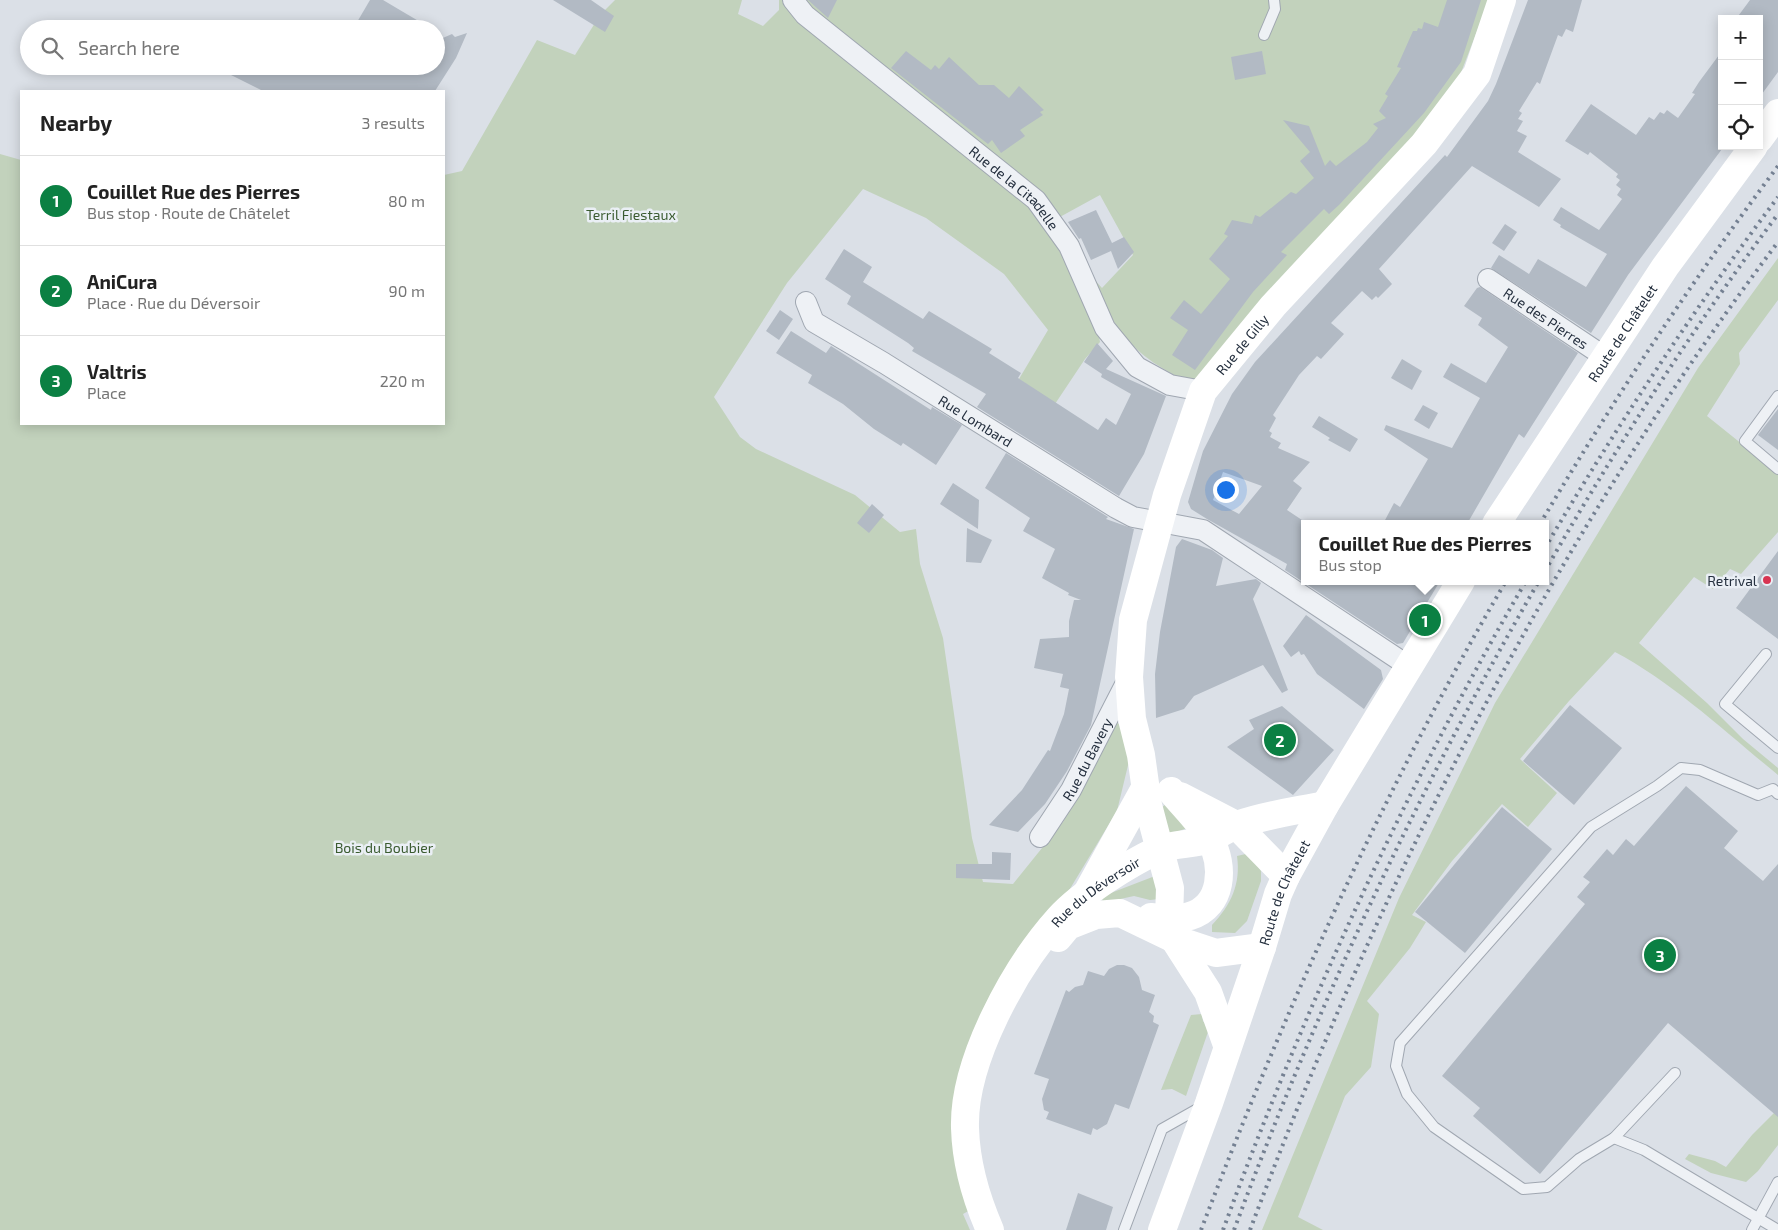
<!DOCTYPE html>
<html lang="en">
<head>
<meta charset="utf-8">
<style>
  :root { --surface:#fff; --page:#f6f6f6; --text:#222; --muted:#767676; --line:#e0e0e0; --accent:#0b8043 }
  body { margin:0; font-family:"Exo 2",sans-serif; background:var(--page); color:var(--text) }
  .controls { position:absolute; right:15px; top:15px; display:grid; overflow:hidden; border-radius:0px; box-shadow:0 2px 12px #0003 }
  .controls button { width:45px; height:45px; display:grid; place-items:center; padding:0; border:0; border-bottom:1px solid var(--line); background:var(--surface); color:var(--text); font:25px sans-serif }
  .you { position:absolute; left:1225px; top:489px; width:18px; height:18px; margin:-12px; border:4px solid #fff; border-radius:50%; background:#1a73e8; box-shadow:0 0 0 8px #1a73e833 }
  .badge { display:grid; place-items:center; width:32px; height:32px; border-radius:50%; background:var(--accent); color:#fff; font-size:16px; font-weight:700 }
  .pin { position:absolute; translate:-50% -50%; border:2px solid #fff; box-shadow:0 1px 5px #0006 }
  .popup { position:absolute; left:1301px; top:520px; width:248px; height:65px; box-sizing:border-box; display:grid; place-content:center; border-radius:0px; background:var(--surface); filter:drop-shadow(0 1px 4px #0005); font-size:16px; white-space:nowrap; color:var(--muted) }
  .popup b { font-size:19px; color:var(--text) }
  .popup::after { content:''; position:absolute; left:50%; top:100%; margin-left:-10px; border:10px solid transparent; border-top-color:var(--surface) }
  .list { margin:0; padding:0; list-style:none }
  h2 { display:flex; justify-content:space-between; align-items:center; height:65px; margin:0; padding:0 20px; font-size:21px }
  h2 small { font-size:16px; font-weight:400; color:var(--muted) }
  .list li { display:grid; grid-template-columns:32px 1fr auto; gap:15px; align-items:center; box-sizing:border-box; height:90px; padding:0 20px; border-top:1px solid var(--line) }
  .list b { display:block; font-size:19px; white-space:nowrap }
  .list p { margin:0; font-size:16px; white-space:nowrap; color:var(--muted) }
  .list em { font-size:16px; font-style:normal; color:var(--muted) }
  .icon { flex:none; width:28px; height:28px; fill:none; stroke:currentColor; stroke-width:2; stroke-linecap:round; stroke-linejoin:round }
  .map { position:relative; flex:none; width:1778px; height:1230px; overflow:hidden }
  .search { position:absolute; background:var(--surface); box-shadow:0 2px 12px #0003; left:20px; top:20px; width:425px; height:55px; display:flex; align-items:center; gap:12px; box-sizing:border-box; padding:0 18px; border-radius:28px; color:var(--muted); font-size:19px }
  .panel { position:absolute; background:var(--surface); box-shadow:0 2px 12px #0003; left:20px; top:90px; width:425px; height:335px; border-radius:0px }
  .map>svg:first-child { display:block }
  .green { fill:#c2d2bc }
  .building { fill:#b2bac4; fill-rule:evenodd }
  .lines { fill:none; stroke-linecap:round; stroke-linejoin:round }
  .service-casing { stroke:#a0a7b1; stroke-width:12 }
  .minor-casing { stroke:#a0a7b1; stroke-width:22 }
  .service { stroke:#eef1f5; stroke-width:10 }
  .minor { stroke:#eef1f5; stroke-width:20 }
  .secondary { stroke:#fff; stroke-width:28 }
  .rail { stroke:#748092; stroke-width:4; stroke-dasharray:2.5 5; stroke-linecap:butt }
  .poi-dot { fill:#d83452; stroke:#eaeff5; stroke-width:2 }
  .labels { text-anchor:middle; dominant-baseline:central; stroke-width:5; stroke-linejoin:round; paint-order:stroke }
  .street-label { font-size:14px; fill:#242f3e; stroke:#eaeff5 }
  .park-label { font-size:14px; fill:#3a5b30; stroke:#eaeff5 }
  .poi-label { font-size:14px; fill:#242f3e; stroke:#eaeff5; text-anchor:end }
</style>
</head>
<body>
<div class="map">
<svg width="1778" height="1230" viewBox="0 0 1778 1230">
  <rect width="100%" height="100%" fill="#dbe0e7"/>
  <g class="green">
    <path d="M 615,0 L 742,0 L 738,14 L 763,26 L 779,10 L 779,0 L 1489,0 L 1457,83 L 1404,155 L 1193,384 C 1129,355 1116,330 1085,269 L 1102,288 L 1133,255 L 1100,195 L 1058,218 L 1055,243 L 1095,314 L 1100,342 L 1085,359 L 1055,404 L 1019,379 L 1048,330 L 1004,274 L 926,218 L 863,189 L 787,283 L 714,397 L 740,437 L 756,449 L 855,495 L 900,532 L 916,529 L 920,564 L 943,638 L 972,838 L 983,882 L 1013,884 L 1063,822 L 1117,723 L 1120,724 L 1130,757 L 1117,811 L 1062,902 L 984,1013 L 972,1209 L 963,1214 L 970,1230 L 0,1230 L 0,154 L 21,160 L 21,424 L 444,424 L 444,175 L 462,171 L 537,40 L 575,55 L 600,15 Z"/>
    <path d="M 1778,258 L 1778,300 L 1739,353 L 1740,364 L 1707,416 L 1778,473 L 1778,532 L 1741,574 L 1730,569 L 1713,589 L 1694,577 L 1639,643 L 1707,703 L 1743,739 L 1778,768 L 1778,775 C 1728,734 1672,682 1615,652 L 1569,701 L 1520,759 L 1557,793 L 1528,827 L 1502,804 L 1452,861 L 1412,915 L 1426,922 L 1410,948 L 1367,1001 L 1379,1014 L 1371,1067 L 1345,1096 L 1298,1217 L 1323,1230 L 1262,1230 L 1399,898 L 1495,703 L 1698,368 Z"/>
    <path d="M 1166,804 L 1187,828 L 1169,835 L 1161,808 Z"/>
    <path d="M 1250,853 L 1261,871 L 1261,881 L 1247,921 L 1235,933 L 1212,932 L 1212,925 C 1231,905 1241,884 1237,856 Z"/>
    <path d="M 1155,876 L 1159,899 L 1150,900 L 1134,896 L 1102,903 L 1103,896 Z"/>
    <path d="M 1202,1014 L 1203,1021 L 1209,1029 L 1186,1096 L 1172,1089 L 1161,1090 L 1191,1015 Z"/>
    <path d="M 1778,1109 L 1778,1145 L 1758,1171 L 1746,1182 L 1711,1173 L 1685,1159 L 1689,1154 L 1715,1161 L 1726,1167 L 1752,1135 Z"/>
  </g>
  <g class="building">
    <path d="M 370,0 L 383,0 L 432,29 L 353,29 Z"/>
    <path d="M 553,0 L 591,0 L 614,16 L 605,32 Z"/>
    <path d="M 808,0 L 837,0 L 828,18 Z"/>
    <path d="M 1447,0 L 1481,0 L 1461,62 L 1424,113 L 1339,205 L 1329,214 L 1324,209 L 1281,252 L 1287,255 L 1253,292 L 1195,370 L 1172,355 L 1188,330 L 1170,318 L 1184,300 L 1201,314 L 1230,279 L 1209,259 L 1228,236 L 1224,234 L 1232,220 L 1252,224 L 1255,215 L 1260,217 L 1291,192 L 1296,194 L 1314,178 L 1300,161 L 1310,152 L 1283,120 L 1309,126 L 1325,166 L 1330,160 L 1336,166 L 1367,142 L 1378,128 L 1373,124 L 1386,118 L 1379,111 L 1388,96 L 1385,94 L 1401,68 L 1397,67 L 1413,31 L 1417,31 L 1418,28 L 1422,29 L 1424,22 L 1438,27 Z"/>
    <path d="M 1528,0 L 1582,0 L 1573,32 L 1566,29 L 1562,37 L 1558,35 L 1540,84 L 1537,82 L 1519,111 L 1522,113 L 1518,119 L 1523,121 L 1517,131 L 1527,136 L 1518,152 L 1561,179 L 1539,207 L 1472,166 L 1379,269 L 1392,284 L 1378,298 L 1376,296 L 1372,300 L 1362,291 L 1331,323 L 1344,334 L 1321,359 L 1317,356 L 1299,375 L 1273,415 L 1276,418 L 1269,431 L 1272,433 L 1270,437 L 1281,443 L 1278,448 L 1310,462 L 1293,481 L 1302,488 L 1287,510 L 1305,522 L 1305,581 L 1440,581 L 1403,643 L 1397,644 L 1285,570 L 1287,564 L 1207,519 L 1191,509 L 1188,502 L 1203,451 L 1232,394 L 1255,362 L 1445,155 L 1447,157 L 1488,101 L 1496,84 ZM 1223,472 L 1262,486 L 1239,514 L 1213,500 Z"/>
    <path d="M 1750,0 L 1778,0 L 1778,72 L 1759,98 L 1759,19 L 1736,19 Z"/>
    <path d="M 467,33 L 456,58 L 435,91 L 263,91 L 213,66 L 436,66 L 436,41 L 452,34 L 455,37 Z"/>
    <path d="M 906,51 L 931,70 L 935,65 L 939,69 L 949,57 L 979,85 L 994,85 L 1009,98 L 1019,86 L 1044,110 L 1040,112 L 1043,115 L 1020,130 L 1025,136 L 1001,153 L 992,140 L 988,144 L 891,68 Z"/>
    <path d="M 1262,51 L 1266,74 L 1235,80 L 1231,57 Z"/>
    <path d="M 1722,51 L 1722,149 L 1628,275 L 1591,333 L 1491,268 L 1499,255 L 1529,274 L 1538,259 L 1586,287 L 1607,254 L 1560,227 L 1561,225 L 1553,220 L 1561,207 L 1599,230 L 1622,199 L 1617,195 L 1621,189 L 1616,185 L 1620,180 L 1616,177 L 1618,174 L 1590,152 L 1588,155 L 1565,141 L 1591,104 L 1636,135 L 1649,117 L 1654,120 L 1660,112 L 1664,114 L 1667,110 L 1678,118 L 1695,94 L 1692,93 L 1699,82 Z"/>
    <path d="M 1096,210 L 1112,243 L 1124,237 L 1134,252 L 1118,269 L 1111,251 L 1091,260 L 1081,238 L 1079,239 L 1068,222 Z"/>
    <path d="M 1505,224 L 1517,232 L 1504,251 L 1492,243 Z"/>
    <path d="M 844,249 L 872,267 L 863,282 L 923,319 L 929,311 L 992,349 L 989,353 L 1021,373 L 1018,378 L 1098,430 L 1106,418 L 1116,425 L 1131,394 L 1101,377 L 1102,374 L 1084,362 L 1097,343 L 1113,361 L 1106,369 L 1166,396 L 1144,454 L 1119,496 L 977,407 L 986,394 L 912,351 L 914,348 L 908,343 L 847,304 L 851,296 L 825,279 Z"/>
    <path d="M 1480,287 L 1578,353 L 1524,438 L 1519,434 L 1467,524 L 1383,524 L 1394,503 L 1400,507 L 1428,459 L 1384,430 L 1386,425 L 1452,448 L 1480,398 L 1443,377 L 1451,363 L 1486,383 L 1508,347 L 1478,325 L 1482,318 L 1464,306 L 1477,288 Z"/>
    <path d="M 780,310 L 793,319 L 779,340 L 766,331 Z"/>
    <path d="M 791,331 L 826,353 L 831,346 L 931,410 L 932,407 L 962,425 L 936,465 L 903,443 L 901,446 L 874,429 L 843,404 L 808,383 L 812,375 L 776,353 Z"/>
    <path d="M 1402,359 L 1422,371 L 1412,390 L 1391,378 Z"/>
    <path d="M 1423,405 L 1438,413 L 1429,429 L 1414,420 Z"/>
    <path d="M 1778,409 L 1778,450 L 1758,435 Z"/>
    <path d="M 1319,416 L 1358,439 L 1350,452 L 1328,440 L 1330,438 L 1312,427 Z"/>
    <path d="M 1006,453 L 1108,517 L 1106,519 L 1134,529 L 1091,725 L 1067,771 L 1045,804 L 1018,832 L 989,825 L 1022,790 L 1048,750 L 1050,751 L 1064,714 L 1069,689 L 1060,687 L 1063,674 L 1034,668 L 1040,639 L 1069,637 L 1069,621 L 1074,600 L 1081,600 L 1068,595 L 1069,593 L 1042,578 L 1055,549 L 1023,531 L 1030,518 L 985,488 Z"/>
    <path d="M 953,483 L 979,500 L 978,529 L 940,504 Z"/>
    <path d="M 872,504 L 884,515 L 869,533 L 857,523 Z"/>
    <path d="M 967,528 L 992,540 L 981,563 L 966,562 Z"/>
    <path d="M 1182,539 L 1212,550 L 1223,558 L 1216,586 L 1256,579 L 1261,583 L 1253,599 L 1288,690 L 1282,693 L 1263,665 L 1194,696 L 1184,709 L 1156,718 L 1155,674 L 1160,632 L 1176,547 Z"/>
    <path d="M 1778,551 L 1778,639 L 1736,608 Z"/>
    <path d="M 1306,615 L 1381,670 L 1383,679 L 1364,709 L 1317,674 L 1304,654 L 1301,655 L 1299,651 L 1291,657 L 1283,646 Z"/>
    <path d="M 1570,705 L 1622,748 L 1574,805 L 1523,761 Z"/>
    <path d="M 1282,706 L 1334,750 L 1293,795 L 1227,747 L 1254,729 L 1249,720 Z"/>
    <path d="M 1686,786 L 1738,831 L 1724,848 L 1763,881 L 1778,864 L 1778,1117 L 1668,1023 L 1540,1174 L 1473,1116 L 1480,1108 L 1442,1076 L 1585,904 L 1577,897 L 1590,882 L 1583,877 L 1607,849 L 1613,855 L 1626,839 L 1634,846 Z"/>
    <path d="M 1502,807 L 1552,849 L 1465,953 L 1415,912 Z"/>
    <path d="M 992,852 L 1011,853 L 1010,880 L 956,878 L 956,864 L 992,864 Z"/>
    <path d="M 1117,965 L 1124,965 L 1132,968 L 1139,977 L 1142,990 L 1155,995 L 1149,1012 L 1154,1016 L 1153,1022 L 1159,1025 L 1129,1109 L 1115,1104 L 1107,1124 L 1097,1130 L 1093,1128 L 1091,1135 L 1046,1119 L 1049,1112 L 1044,1110 L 1042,1099 L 1049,1079 L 1034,1074 L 1066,990 L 1069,992 L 1075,987 L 1083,985 L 1088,971 L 1104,976 L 1109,969 Z"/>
    <path d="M 1078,1193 L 1113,1207 L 1106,1230 L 1066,1230 Z"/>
  </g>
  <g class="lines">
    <defs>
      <g id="service">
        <path d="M 1264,35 L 1275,9 L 1274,0"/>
        <path d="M 1778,396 L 1745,441 L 1778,469"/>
        <path d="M 1766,654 L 1725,704 L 1778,748"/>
        <path d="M 1675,1073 L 1614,1138 L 1644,1150 L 1778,1230"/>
        <path d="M 1614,1138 L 1579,1159 L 1547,1187 L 1523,1189 L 1434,1127 L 1407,1094 L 1396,1066 L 1400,1043 L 1591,827 L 1657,786 L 1681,768 L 1700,770 L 1758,795 L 1773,789 L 1778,794"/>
        <path d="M 1124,1230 L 1162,1129 L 1201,1107"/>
        <path d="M 1752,1230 L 1778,1182"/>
      </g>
      <g id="minor">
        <path id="s1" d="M 793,0 L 805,15 L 1036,200 L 1069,246 L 1105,328 L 1137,367 L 1170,385 L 1203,391"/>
        <path id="s2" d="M 1488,279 L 1605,357"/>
        <path id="s3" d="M 806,302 L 814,322 L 884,363 L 1116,508 L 1133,517 L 1203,530 L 1410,667"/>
        <path id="s4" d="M 1040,837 L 1071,790 L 1129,677"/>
      </g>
    </defs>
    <use href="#service" class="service-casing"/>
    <use href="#minor" class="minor-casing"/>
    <use href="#service" class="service"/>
    <use href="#minor" class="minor"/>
    <g class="secondary">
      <path d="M 1759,139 L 1778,113"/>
      <path id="s5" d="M 1496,524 L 1665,267 L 1754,146"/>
      <path d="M 1180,796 L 1236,825 L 1286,876"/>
      <path d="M 1088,891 L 1145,788"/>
      <path d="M 1151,917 C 1164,918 1177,920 1190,916 C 1223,906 1225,866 1210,839 C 1200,822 1184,807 1171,791"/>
      <path d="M 1058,938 L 1068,926 L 1096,915 L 1120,913 L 1174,939 L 1216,953 L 1262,947"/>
      <path id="s6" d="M 1227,1045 L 1208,992 L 1174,939 L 1169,919 L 1170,888 L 1148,805 L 1141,755 L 1132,719 L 1129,677 L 1133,620 L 1167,495 L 1203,391 L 1273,306 L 1424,144 L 1477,74 L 1502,0"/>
      <path id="s7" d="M 990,1230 C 976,1198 966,1163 965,1128 C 963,1061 1015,967 1059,918 C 1082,893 1128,864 1158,850 C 1174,843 1194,845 1210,839 C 1219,835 1227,828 1237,825 C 1264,815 1296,811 1325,805"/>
      <path id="s8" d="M 1162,1230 L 1209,1103 L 1262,947 L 1278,894 L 1286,876 L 1325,805 L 1461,581"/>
    </g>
    <g class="rail">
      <path d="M 1540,524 C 1613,400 1692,281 1778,166"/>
      <path d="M 1545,548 C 1616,427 1694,309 1778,197"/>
      <path d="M 1545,571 C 1616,447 1693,328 1778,214"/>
      <path d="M 1201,1230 C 1286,1007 1385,787 1506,581"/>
      <path d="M 1223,1230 C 1305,1006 1406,787 1526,581"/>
      <path d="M 1234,1230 C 1317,1006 1419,788 1539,581"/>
      <path d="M 1250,1230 C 1381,880 1553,541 1778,242"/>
    </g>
  </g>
  <circle class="poi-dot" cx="1767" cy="580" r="5"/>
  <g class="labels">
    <g class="street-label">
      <text stroke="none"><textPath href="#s1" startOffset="291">Rue de la Citadelle</textPath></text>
      <text stroke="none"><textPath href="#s2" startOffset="70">Rue des Pierres</textPath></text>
      <text stroke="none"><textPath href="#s5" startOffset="229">Route de Châtelet</textPath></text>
      <text stroke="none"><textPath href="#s6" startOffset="744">Rue de Gilly</textPath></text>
      <text stroke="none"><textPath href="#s3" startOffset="211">Rue Lombard</textPath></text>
      <text stroke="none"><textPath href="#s4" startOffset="91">Rue du Bavery</textPath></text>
      <text stroke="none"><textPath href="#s8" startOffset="359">Route de Châtelet</textPath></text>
      <text stroke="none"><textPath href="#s7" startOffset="385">Rue du Déversoir</textPath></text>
    </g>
    <g class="park-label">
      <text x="631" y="214">Terril Fiestaux</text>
      <text x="384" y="847">Bois du Boubier</text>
    </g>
    <g class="poi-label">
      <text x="1757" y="580">Retrival</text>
    </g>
  </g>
</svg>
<div class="controls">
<button>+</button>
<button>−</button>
<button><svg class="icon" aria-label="locate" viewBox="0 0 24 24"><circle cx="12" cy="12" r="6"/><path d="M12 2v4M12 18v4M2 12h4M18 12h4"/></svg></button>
</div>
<div class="you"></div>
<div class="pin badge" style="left:1425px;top:620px">1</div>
<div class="popup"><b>Couillet Rue des Pierres</b>Bus stop</div>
<div class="pin badge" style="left:1280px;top:740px">2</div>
<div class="pin badge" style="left:1660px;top:955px">3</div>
<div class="search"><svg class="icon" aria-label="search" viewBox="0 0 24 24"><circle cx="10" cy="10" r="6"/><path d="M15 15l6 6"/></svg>Search here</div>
<section class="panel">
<h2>Nearby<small>3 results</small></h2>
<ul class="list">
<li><span class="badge">1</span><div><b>Couillet Rue des Pierres</b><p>Bus stop · Route de Châtelet</p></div><em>80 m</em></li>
<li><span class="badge">2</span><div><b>AniCura</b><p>Place · Rue du Déversoir</p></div><em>90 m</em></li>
<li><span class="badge">3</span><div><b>Valtris</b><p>Place</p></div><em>220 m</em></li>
</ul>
</section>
</div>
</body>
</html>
